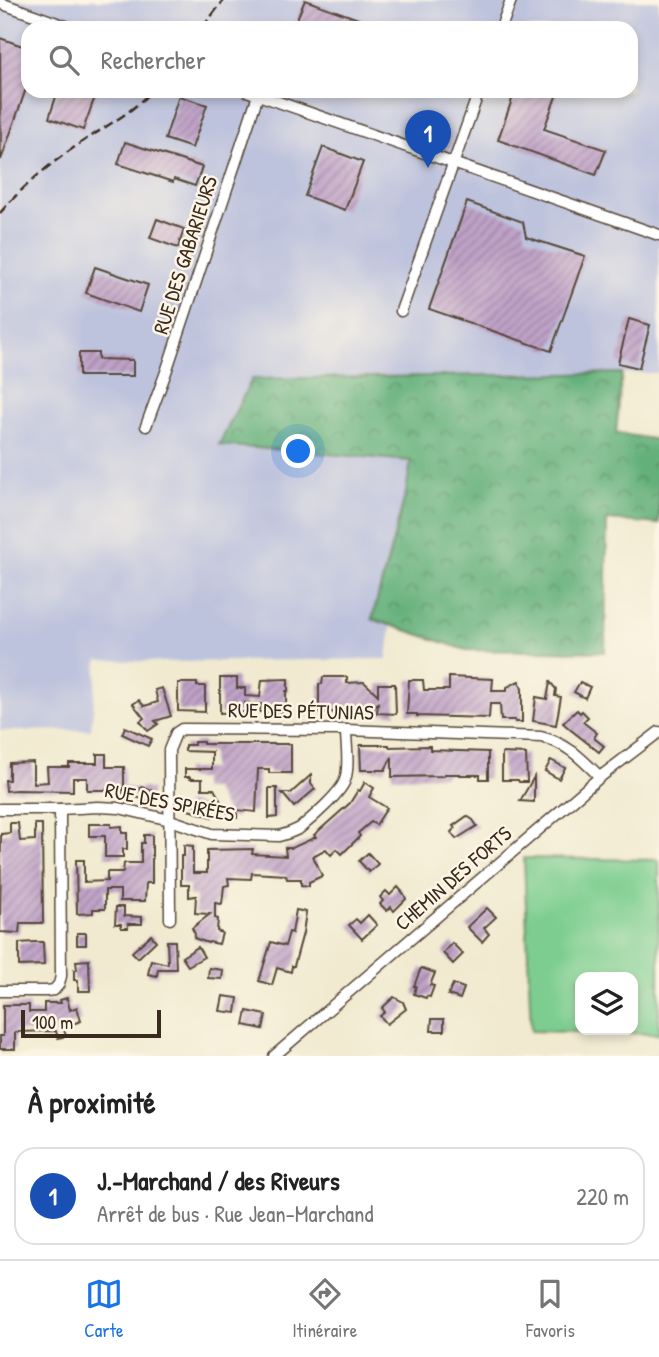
<!DOCTYPE html>
<html lang="fr">
<head>
<meta charset="utf-8">
<style>
  :root { --surface:#fff; --page:#f6f6f6; --text:#222; --muted:#767676; --line:#e0e0e0; --accent:#1a73e8 }
  body { margin:0; font-family:"Patrick Hand",sans-serif; background:var(--page); color:var(--text) }
  .controls { position:absolute; right:21px; bottom:21px; display:grid; overflow:hidden; border-radius:14px; box-shadow:0 4px 10px #0003 }
  .controls button { width:63px; height:63px; display:grid; place-items:center; padding:0; border:0; border-bottom:2px solid var(--line); background:var(--surface); color:var(--text); font:35px sans-serif }
  .scale { position:absolute; left:21px; bottom:18px; width:140px; box-sizing:border-box; padding-left:7px; border:4px solid #3b2a1e; border-top:0; font-size:19px; line-height:24px; white-space:nowrap; color:#3b2a1e; -webkit-text-stroke:5px #fcf5e5; paint-order:stroke }
  .you { position:absolute; left:299px; top:452px; width:24px; height:24px; margin:-18px; border:5px solid #fff; border-radius:50%; background:#1a73e8; box-shadow:0 0 0 10px #1a73e833 }
  .badge { display:grid; place-items:center; width:46px; height:46px; border-radius:50%; background:var(--accent); color:#fff; font-size:23px; font-weight:700 }
  .pin { position:absolute; translate:-50% -58px; filter:drop-shadow(0 2px 4px #0008) }
  .pin::after { content:''; position:absolute; top:37px; width:24px; height:21px; background:inherit; clip-path:polygon(0 0,100% 0,50% 100%) }
  .list { margin:0; padding:0; list-style:none }
  h2 { display:flex; justify-content:space-between; align-items:center; height:91px; margin:0; padding:0 28px; font-size:30px }
  h2 small { font-size:23px; font-weight:400; color:var(--muted) }
  .list li { display:grid; grid-template-columns:46px 1fr auto; gap:21px; align-items:center; box-sizing:border-box; height:98px; margin:0 14px 14px; padding:0 14px; border:2px solid var(--line); border-radius:21px }
  .list b { display:block; font-size:26px; white-space:nowrap }
  .list p { margin:0; font-size:23px; white-space:nowrap; color:var(--muted) }
  .list em { font-size:23px; font-style:normal; color:var(--muted) }
  .icon { flex:none; width:38px; height:38px; fill:none; stroke:currentColor; stroke-width:2; stroke-linecap:round; stroke-linejoin:round }
  .map { position:relative; flex:none; width:659px; height:1056px; overflow:hidden }
  .search { position:absolute; background:var(--surface); box-shadow:0 4px 10px #0003; left:21px; right:21px; top:21px; height:77px; display:flex; align-items:center; gap:18px; box-sizing:border-box; padding:0 24px; border-radius:21px; color:var(--muted); font-size:26px }
  .sheet { height:203px; background:var(--surface) }
  nav { display:flex; justify-content:space-around; align-items:center; box-sizing:border-box; height:98px; border-top:2px solid var(--line); background:var(--surface); font-size:19px; color:var(--muted) }
  nav a { display:grid; justify-items:center; gap:4px }
  nav .on { color:var(--accent) }
  .map>svg:first-child { display:block }
  .industrial { fill:#bec3dd; fill-rule:evenodd }
  .green { fill:#7bcd8f; stroke:#5b7c56; stroke-width:2; fill-rule:evenodd }
  .forest { fill:url(#forest-crowns); stroke:#506d4c; stroke-width:2 }
  .building { fill:url(#building-hatch) }
  .lines { fill:none; stroke-linecap:round; stroke-linejoin:round }
  .minor-casing { stroke:#564739; stroke-width:13 }
  .minor { stroke:#fff; stroke-width:10 }
  .rail { stroke:#3b2a1e; stroke-width:2.5; stroke-dasharray:10 5; stroke-linecap:butt }
  .labels { text-anchor:middle; dominant-baseline:central; stroke-width:5; stroke-linejoin:round; paint-order:stroke }
  .street-label { font-size:21px; fill:#3b2a1e; stroke:#fcf5e5 }
</style>
</head>
<body>
<div class="map">
<svg width="659" height="1056" viewBox="0 0 659 1056">
  <defs>
    <pattern id="forest-crowns" width="20" height="18" patternUnits="userSpaceOnUse" patternTransform="scale(1.75)"><rect width="20" height="18" fill="#64b07a"/><path d="M2 6a3 3 0 1 1 6 0M12 15a3 3 0 1 1 6 0" fill="none" stroke="#548f63"/></pattern>
    <pattern id="building-hatch" width="6" height="6" patternUnits="userSpaceOnUse" patternTransform="scale(1.75)"><rect width="6" height="6" fill="#bfa2c7"/><path d="M-1 1l2-2M0 6l6-6M5 7l2-2" fill="none" stroke="#9c84a1"/></pattern>
  </defs>
  <rect width="100%" height="100%" fill="#fcf5e5"/>
  <filter id="ink" filterUnits="userSpaceOnUse"><feTurbulence type="fractalNoise" baseFrequency=".0143" numOctaves="2"/><feDisplacementMap in="SourceGraphic" scale="14" xChannelSelector="R" yChannelSelector="G"/><feConvolveMatrix kernelMatrix="1 2 1 2 8 2 1 2 1" color-interpolation-filters="sRGB"/></filter>
  <filter id="wash" filterUnits="userSpaceOnUse"><feTurbulence type="fractalNoise" baseFrequency=".00686" numOctaves="4" result="noise"/><feDisplacementMap in="SourceGraphic" scale="28" xChannelSelector="R" yChannelSelector="G"/><feGaussianBlur stdDeviation="1.57" result="paint"/><feColorMatrix in="noise" values="0 0 0 0 0 0 0 0 0 0 0 0 0 0 0 0 0 1.4 0 .05"/><feComposite in="paint" operator="in"/></filter>
  <g filter="url(#wash)">
    <rect width="100%" height="100%" fill="#f1ead0"/>
    <path class="industrial" d="M 0,0 L 659,0 L 659,373 L 252,379 L 219,444 L 411,461 L 387,659 L 165,662 L 98,660 L 91,730 L 0,731 ZM 28,28 L 631,28 L 631,91 L 28,91 Z"/>
    <path class="green" d="M 524,858 L 659,860 L 659,1034 L 531,1031 ZM 580,977 L 633,977 L 633,1030 L 580,1030 Z"/>
    <path class="forest" d="M 622,373 L 616,433 L 659,440 L 659,524 L 607,520 L 605,652 L 466,650 L 372,619 L 406,492 L 411,461 L 219,445 L 252,379 Z"/>
    <g id="blocks">
      <g class="building">
        <path d="M 305,0 L 361,20 L 360,28 L 293,28 Z"/>
        <path d="M 0,38 L 28,48 L 28,83 L 1,160 Z"/>
        <path d="M 58,91 L 97,91 L 83,130 L 49,118 Z"/>
        <path d="M 515,91 L 558,91 L 544,129 L 606,150 L 596,175 L 498,140 Z"/>
        <path d="M 179,96 L 207,105 L 192,148 L 165,139 Z"/>
        <path d="M 125,142 L 202,167 L 195,186 L 174,179 L 173,182 L 118,164 Z"/>
        <path d="M 323,147 L 363,162 L 345,210 L 305,196 Z"/>
        <path d="M 467,202 L 523,222 L 526,237 L 585,256 L 551,351 L 429,309 Z"/>
        <path d="M 157,219 L 184,229 L 178,248 L 150,238 Z"/>
        <path d="M 95,267 L 148,285 L 139,312 L 86,293 Z"/>
        <path d="M 629,319 L 650,325 L 639,368 L 618,363 Z"/>
        <path d="M 79,353 L 98,353 L 98,359 L 133,360 L 133,376 L 79,376 Z"/>
        <path d="M 323,677 L 347,677 L 347,683 L 364,682 L 378,695 L 378,684 L 395,684 L 396,714 L 377,713 L 378,703 L 364,713 L 319,712 L 319,684 L 322,684 Z"/>
        <path d="M 449,677 L 493,679 L 492,691 L 507,691 L 507,687 L 519,681 L 522,689 L 522,722 L 515,722 L 515,720 L 501,720 L 500,704 L 490,704 L 489,718 L 417,716 L 417,714 L 407,714 L 409,680 L 423,680 L 424,690 L 449,690 Z"/>
        <path d="M 220,678 L 237,678 L 237,688 L 245,688 L 245,696 L 260,697 L 262,680 L 288,679 L 288,691 L 286,691 L 286,712 L 260,712 L 261,704 L 245,703 L 245,712 L 220,713 Z"/>
        <path d="M 550,682 L 556,689 L 555,696 L 561,697 L 556,725 L 533,721 L 536,697 L 547,699 Z"/>
        <path d="M 580,682 L 590,687 L 585,698 L 574,692 Z"/>
        <path d="M 178,683 L 197,683 L 197,686 L 205,686 L 205,712 L 178,711 Z"/>
        <path d="M 162,688 L 171,716 L 155,721 L 158,724 L 148,731 L 140,721 L 144,718 L 133,704 L 139,700 L 144,706 L 158,702 L 155,690 Z"/>
        <path d="M 577,710 L 580,713 L 582,711 L 588,717 L 583,722 L 597,733 L 594,738 L 604,746 L 599,752 L 571,730 L 563,723 Z"/>
        <path d="M 125,727 L 152,739 L 148,746 L 122,734 Z"/>
        <path d="M 194,742 L 203,742 L 203,744 L 291,744 L 291,773 L 269,773 L 269,769 L 258,769 L 256,812 L 237,810 L 237,818 L 230,818 L 214,789 L 202,789 L 202,779 L 190,779 L 190,777 L 185,777 L 185,769 L 212,769 L 212,752 L 185,751 L 185,745 L 194,745 Z"/>
        <path d="M 360,745 L 389,745 L 389,747 L 430,746 L 430,750 L 488,752 L 488,779 L 480,779 L 480,775 L 460,775 L 460,774 L 444,774 L 444,776 L 392,777 L 392,757 L 385,770 L 361,770 Z"/>
        <path d="M 502,753 L 526,754 L 527,782 L 519,782 L 518,780 L 502,780 Z"/>
        <path d="M 97,754 L 106,754 L 106,767 L 124,767 L 124,790 L 125,786 L 140,790 L 141,787 L 152,790 L 149,801 L 123,793 L 124,790 L 87,790 L 87,778 L 73,778 L 73,791 L 16,790 L 6,791 L 5,780 L 9,780 L 9,763 L 33,762 L 33,783 L 48,782 L 47,767 L 69,767 L 69,763 L 97,763 Z"/>
        <path d="M 551,760 L 565,768 L 559,779 L 545,771 Z"/>
        <path d="M 311,775 L 311,784 L 315,789 L 294,807 L 282,793 L 291,793 Z"/>
        <path d="M 534,777 L 534,802 L 520,801 Z"/>
        <path d="M 365,782 L 374,788 L 369,797 L 387,808 L 376,825 L 371,822 L 358,833 L 360,836 L 342,854 L 337,849 L 331,855 L 326,849 L 313,856 L 322,876 L 309,882 L 309,886 L 301,885 L 301,879 L 287,879 L 286,875 L 252,873 L 251,879 L 228,878 L 229,885 L 224,886 L 222,904 L 215,903 L 215,918 L 218,919 L 217,931 L 222,933 L 219,944 L 209,942 L 208,943 L 194,938 L 195,934 L 192,928 L 210,914 L 195,913 L 196,896 L 189,897 L 189,885 L 181,885 L 181,856 L 184,856 L 184,845 L 193,846 L 193,873 L 207,873 L 207,850 L 253,849 L 252,854 L 286,856 L 285,848 L 292,848 L 316,837 L 314,835 L 350,803 L 358,790 L 360,791 Z"/>
        <path d="M 269,788 L 277,788 L 277,817 L 269,818 Z"/>
        <path d="M 187,802 L 214,810 L 212,817 L 185,809 Z"/>
        <path d="M 467,816 L 473,820 L 477,826 L 456,839 L 451,832 L 455,828 L 453,826 Z"/>
        <path d="M 10,823 L 18,823 L 20,841 L 35,840 L 35,824 L 42,824 L 43,923 L 20,923 L 19,933 L 0,932 L 1,834 L 10,833 Z"/>
        <path d="M 89,824 L 111,824 L 111,827 L 122,826 L 122,833 L 127,833 L 127,849 L 123,849 L 123,857 L 105,857 L 105,836 L 89,836 Z"/>
        <path d="M 144,835 L 152,835 L 152,883 L 146,883 L 145,901 L 120,901 L 120,890 L 105,890 L 105,909 L 93,909 L 93,913 L 77,914 L 76,860 L 84,860 L 84,882 L 107,881 L 107,872 L 123,872 L 124,863 L 141,863 L 141,843 L 144,843 Z"/>
        <path d="M 368,853 L 378,864 L 369,872 L 359,861 Z"/>
        <path d="M 398,887 L 404,894 L 406,899 L 394,911 L 391,907 L 387,911 L 380,904 L 383,901 L 380,897 L 386,891 L 390,895 Z"/>
        <path d="M 116,907 L 124,907 L 124,916 L 142,917 L 142,924 L 128,924 L 128,928 L 121,928 L 121,924 L 115,924 Z"/>
        <path d="M 487,908 L 496,917 L 484,928 L 489,934 L 482,942 L 467,927 Z"/>
        <path d="M 296,910 L 306,912 L 303,933 L 294,966 L 292,966 L 291,972 L 277,968 L 272,985 L 259,981 L 271,942 L 285,946 L 289,932 L 292,933 Z"/>
        <path d="M 368,915 L 377,925 L 362,939 L 349,925 L 356,919 L 360,923 Z"/>
        <rect x="77" y="933" width="9" height="12"/>
        <path d="M 151,935 L 156,941 L 138,958 L 132,952 Z"/>
        <path d="M 167,941 L 175,941 L 176,969 L 158,969 L 157,976 L 148,974 L 151,960 L 168,964 Z"/>
        <path d="M 35,942 L 43,942 L 44,965 L 19,966 L 19,943 Z"/>
        <path d="M 452,943 L 463,954 L 453,964 L 443,953 Z"/>
        <path d="M 198,947 L 204,957 L 188,966 L 182,957 Z"/>
        <path d="M 89,960 L 90,991 L 78,991 L 78,980 L 74,980 L 74,970 L 77,970 L 76,961 Z"/>
        <path d="M 209,968 L 223,970 L 222,979 L 208,978 Z"/>
        <path d="M 421,968 L 435,973 L 430,985 L 434,986 L 430,997 L 427,996 L 426,998 L 414,994 L 416,986 L 414,986 Z"/>
        <path d="M 453,984 L 464,988 L 460,999 L 448,995 Z"/>
        <path d="M 223,996 L 238,998 L 236,1013 L 220,1011 Z"/>
        <path d="M 394,997 L 403,1002 L 406,1009 L 387,1024 L 380,1016 L 385,1012 L 382,1008 Z"/>
        <path d="M 67,998 L 70,1010 L 77,1007 L 81,1021 L 63,1027 L 66,1036 L 58,1038 L 56,1031 L 15,1032 L 15,1049 L 0,1049 L 0,1036 L 3,1036 L 3,1005 L 29,1005 L 29,1012 L 44,1012 L 44,1003 L 61,1003 L 60,1000 Z"/>
        <path d="M 247,1011 L 266,1015 L 263,1029 L 244,1025 Z"/>
        <path d="M 432,1019 L 444,1019 L 444,1031 L 431,1031 Z"/>
      </g>
    </g>
  </g>
  <g filter="url(#ink)">
    <use href="#blocks" fill-opacity="0" stroke="#564739" stroke-width="2"/>
    <g class="lines">
      <defs>
        <g id="minor">
          <path d="M 0,3 L 71,28"/>
          <path d="M 501,28 L 511,0"/>
          <path d="M 247,91 L 659,235"/>
          <path d="M 401,311 L 479,91"/>
          <path d="M 146,426 L 166,372 L 258,95"/>
          <path d="M 0,809 L 60,809 L 98,807 L 119,808 L 170,820 L 212,834 L 279,836 C 286,834 293,832 300,828 C 311,819 341,793 345,780 C 350,765 346,746 346,730"/>
          <path d="M 170,919 L 169,750 L 176,733 L 182,729 L 346,730 L 541,737 C 567,743 582,759 600,777"/>
          <path d="M 0,991 L 46,991 L 54,990 L 59,984 L 61,976 L 60,809"/>
          <path d="M 274,1056 L 600,777 L 659,732"/>
        </g>
      </defs>
      <use href="#minor" class="minor-casing"/>
      <use href="#minor" class="minor"/>
      <g class="rail">
        <path d="M 202,28 L 224,0"/>
        <path d="M 0,213 C 23,186 52,162 82,142 C 106,126 132,113 151,91"/>
      </g>
    </g>
  </g>
  <g class="labels">
    <g class="street-label">
      <text transform="translate(185 255) rotate(-72)">RUE DES GABARIEURS</text>
      <text transform="translate(301 711) rotate(1)">RUE DES PÉTUNIAS</text>
      <text transform="translate(170 802) rotate(11)">RUE DES SPIRÉES</text>
      <text transform="translate(453 878) rotate(-41)">CHEMIN DES FORTS</text>
    </g>
  </g>
</svg>
<div class="controls">
<button><svg class="icon" aria-label="layers" viewBox="0 0 24 24"><path d="M12 4l9 5-9 5-9-5zM3 14l9 5 9-5"/></svg></button>
</div>
<div class="scale">100 m</div>
<div class="you"></div>
<div class="pin badge" style="left:428px;top:168px;background:#1a4fb4">1</div>
<div class="search"><svg class="icon" aria-label="search" viewBox="0 0 24 24"><circle cx="10" cy="10" r="6"/><path d="M15 15l6 6"/></svg>Rechercher</div>
</div>
<section class="sheet">
<h2>À proximité<small></small></h2>
<ul class="list">
<li><span class="badge" style="background:#1a4fb4">1</span><div><b>J.-Marchand / des Riveurs</b><p>Arrêt de bus · Rue Jean-Marchand</p></div><em>220 m</em></li>
</ul>
</section>
<nav>
<a class="on"><svg class="icon" aria-label="map" viewBox="0 0 24 24"><path d="M3 6l6-2 6 2 6-2v14l-6 2-6-2-6 2zM9 4v14M15 6v14"/></svg>Carte</a>
<a><svg class="icon" aria-label="directions" viewBox="0 0 24 24"><path d="M12 3l9 9-9 9-9-9zM9 14v-3h6M13 9l2 2-2 2"/></svg>Itinéraire</a>
<a><svg class="icon" aria-label="saved" viewBox="0 0 24 24"><path d="M7 4h10v16l-5-4-5 4z"/></svg>Favoris</a>
</nav>
</body>
</html>
